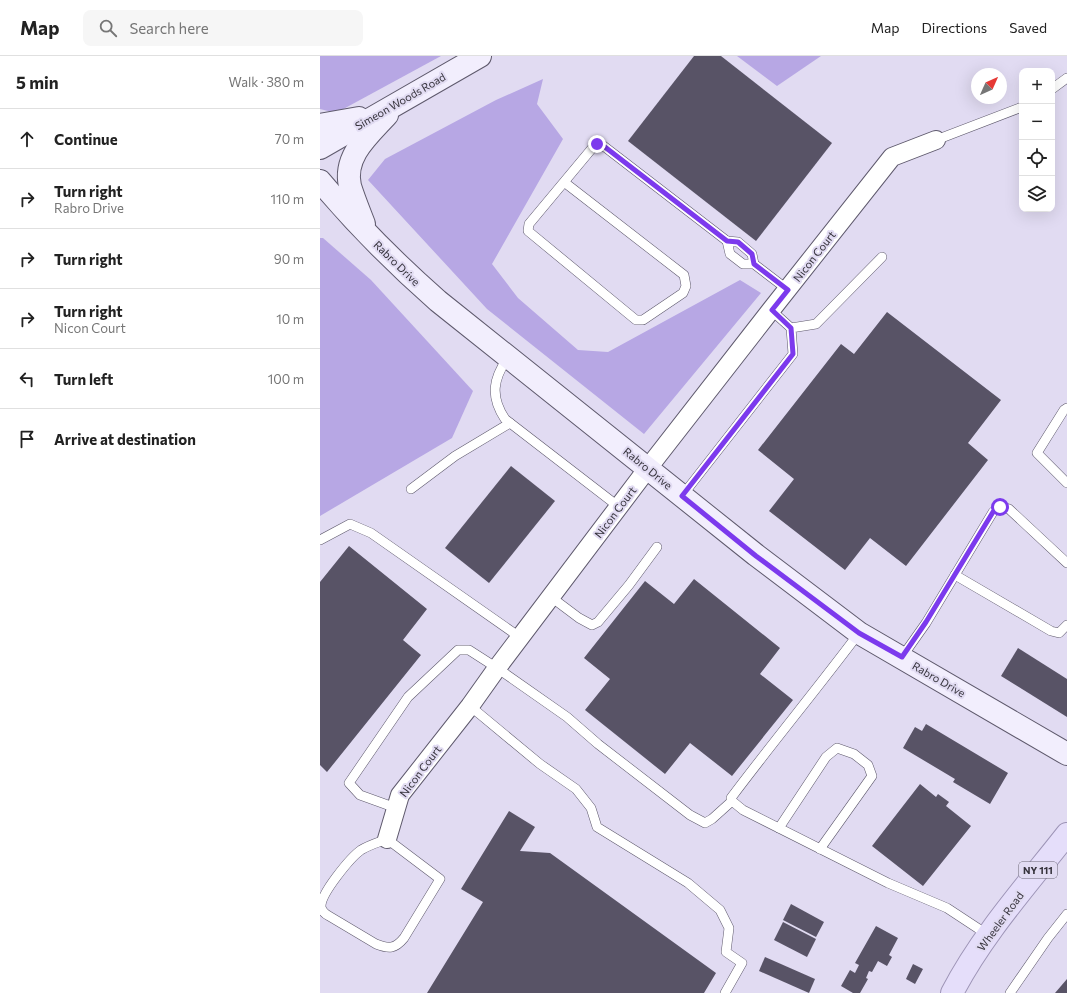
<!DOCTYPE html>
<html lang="en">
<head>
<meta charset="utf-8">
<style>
  :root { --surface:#fff; --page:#f6f6f6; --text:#222; --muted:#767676; --line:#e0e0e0 }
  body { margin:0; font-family:Commissioner,sans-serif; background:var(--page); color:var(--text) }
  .controls { position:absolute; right:12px; top:12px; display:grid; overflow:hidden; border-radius:8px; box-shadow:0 4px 16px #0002 }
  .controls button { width:36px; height:36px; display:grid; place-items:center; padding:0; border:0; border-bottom:1px solid var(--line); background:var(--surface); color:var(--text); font:20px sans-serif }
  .compass { position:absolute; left:651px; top:12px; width:36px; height:36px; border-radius:50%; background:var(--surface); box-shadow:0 4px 16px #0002; rotate:45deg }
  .stop { position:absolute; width:12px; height:12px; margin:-9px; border:3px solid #7c3aed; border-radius:50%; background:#fff }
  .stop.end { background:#7c3aed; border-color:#fff; box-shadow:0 1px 4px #0008 }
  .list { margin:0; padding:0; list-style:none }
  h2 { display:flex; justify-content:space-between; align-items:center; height:52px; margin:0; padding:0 16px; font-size:17px }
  h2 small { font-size:13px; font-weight:400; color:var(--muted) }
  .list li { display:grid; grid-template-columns:26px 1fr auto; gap:12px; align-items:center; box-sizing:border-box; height:60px; padding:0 16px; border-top:1px solid var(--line) }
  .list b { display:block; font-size:15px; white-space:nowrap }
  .list p { margin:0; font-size:13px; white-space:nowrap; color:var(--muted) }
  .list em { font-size:13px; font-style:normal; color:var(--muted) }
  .icon { flex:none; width:22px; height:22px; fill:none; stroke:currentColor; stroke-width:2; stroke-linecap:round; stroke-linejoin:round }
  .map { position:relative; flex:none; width:747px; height:937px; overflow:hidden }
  header { display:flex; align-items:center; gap:24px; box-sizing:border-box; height:56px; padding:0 20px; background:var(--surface); border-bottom:1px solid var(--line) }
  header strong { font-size:19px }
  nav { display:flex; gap:22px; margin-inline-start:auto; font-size:14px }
  .search { width:280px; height:36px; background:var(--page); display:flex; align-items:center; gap:10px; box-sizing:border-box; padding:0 14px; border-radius:8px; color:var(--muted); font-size:15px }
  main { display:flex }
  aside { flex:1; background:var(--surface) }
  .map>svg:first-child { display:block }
  .forest { fill:#b7a7e4 }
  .building { fill:#585366 }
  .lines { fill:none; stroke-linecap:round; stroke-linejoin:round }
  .lane-casing { stroke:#5e596c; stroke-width:10 }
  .street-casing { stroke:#5e596c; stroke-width:20 }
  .secondary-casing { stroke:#5e596c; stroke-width:24 }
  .primary-casing { stroke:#9d94b6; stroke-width:24 }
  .lane { stroke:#fff; stroke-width:9 }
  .street { stroke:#fff; stroke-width:18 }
  .secondary { stroke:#f2eefd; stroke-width:22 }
  .primary { stroke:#e5defa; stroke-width:22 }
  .route { stroke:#7c3aed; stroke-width:5 }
  .labels { text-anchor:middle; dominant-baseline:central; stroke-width:4; stroke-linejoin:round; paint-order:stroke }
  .shield { fill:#e1dbf2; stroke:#696573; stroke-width:1 }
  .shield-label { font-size:10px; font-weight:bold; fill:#36333c }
  .street-label { font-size:11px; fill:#36333c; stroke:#e1dbf2 }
</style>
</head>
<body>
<header>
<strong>Map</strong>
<div class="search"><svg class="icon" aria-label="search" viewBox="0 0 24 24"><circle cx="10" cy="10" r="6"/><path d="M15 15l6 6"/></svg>Search here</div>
<nav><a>Map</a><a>Directions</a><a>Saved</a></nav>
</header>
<main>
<aside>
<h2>5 min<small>Walk · 380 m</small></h2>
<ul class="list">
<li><svg class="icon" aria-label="ahead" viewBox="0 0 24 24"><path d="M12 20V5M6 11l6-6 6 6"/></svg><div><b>Continue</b></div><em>70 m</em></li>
<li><svg class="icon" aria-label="right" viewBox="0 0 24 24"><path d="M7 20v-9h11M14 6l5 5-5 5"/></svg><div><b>Turn right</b><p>Rabro Drive</p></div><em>110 m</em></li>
<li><svg class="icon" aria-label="right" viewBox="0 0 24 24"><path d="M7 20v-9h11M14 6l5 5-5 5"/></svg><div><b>Turn right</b></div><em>90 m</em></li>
<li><svg class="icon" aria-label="right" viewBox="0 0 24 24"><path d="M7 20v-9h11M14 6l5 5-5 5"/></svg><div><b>Turn right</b><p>Nicon Court</p></div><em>10 m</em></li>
<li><svg class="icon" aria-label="left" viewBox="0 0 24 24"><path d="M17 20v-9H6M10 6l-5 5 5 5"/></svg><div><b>Turn left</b></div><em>100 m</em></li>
<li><svg class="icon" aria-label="arrive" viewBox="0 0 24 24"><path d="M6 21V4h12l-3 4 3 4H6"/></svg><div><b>Arrive at destination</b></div></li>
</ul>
</aside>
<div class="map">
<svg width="747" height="937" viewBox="0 0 747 937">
  <rect width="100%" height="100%" fill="#e1dbf2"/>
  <g class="forest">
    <path d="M 0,0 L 121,0 L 16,57 L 0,53 Z"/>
    <path d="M 417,0 L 501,0 L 457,30 Z"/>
    <path d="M 223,23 L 217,48 L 243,83 L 172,208 L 198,242 L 258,294 L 288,296 L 420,224 L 441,237 L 324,378 L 167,253 L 48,124 L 65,103 L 176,44 Z"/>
    <path d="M 0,182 L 3,182 L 51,224 L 153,335 L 132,382 L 0,460 Z"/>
  </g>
  <g class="building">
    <path d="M 374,0 L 401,0 L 512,87 L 436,185 L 308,85 Z"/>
    <path d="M 567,256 L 681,344 L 648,387 L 668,404 L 586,510 L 550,482 L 525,514 L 449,455 L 474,423 L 438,394 L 521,288 L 534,298 Z"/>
    <path d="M 191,410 L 235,445 L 169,527 L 125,492 Z"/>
    <path d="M 29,490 L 107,553 L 83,584 L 101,599 L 7,716 L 0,709 L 0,526 Z"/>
    <path d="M 374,523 L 460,592 L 440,618 L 473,644 L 412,720 L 370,687 L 345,718 L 265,654 L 290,623 L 264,602 L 325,525 L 354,548 Z"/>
    <path d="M 698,592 L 747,623 L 747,661 L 681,620 Z"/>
    <path d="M 606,668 L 688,717 L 670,748 L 633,726 L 635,723 L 583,692 L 595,671 L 602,675 Z"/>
    <path d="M 600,728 L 616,741 L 618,738 L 629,746 L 626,750 L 651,770 L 603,830 L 552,790 Z"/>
    <path d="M 189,755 L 215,771 L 200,795 L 230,797 L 396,917 L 384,937 L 107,937 L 163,846 L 141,833 Z"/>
    <path d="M 471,848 L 504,866 L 496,881 L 463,864 Z"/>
    <path d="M 463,866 L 496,883 L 487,901 L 454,884 Z"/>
    <path d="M 556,870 L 578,882 L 569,899 L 572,901 L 567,910 L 558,905 L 552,916 L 549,915 L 546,922 L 548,923 L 540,937 L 533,937 L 521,930 L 530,914 L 535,917 L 539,909 L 535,907 Z"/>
    <path d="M 445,901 L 495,923 L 489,937 L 439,915 Z"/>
    <path d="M 593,908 L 603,913 L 595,928 L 586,923 Z"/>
    <path d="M 747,923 L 747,937 L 735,937 Z"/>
  </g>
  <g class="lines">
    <defs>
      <g id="lane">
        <path d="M 732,33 L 747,22"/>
        <path d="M 616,84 L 702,51"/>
        <path d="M 244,126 L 364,219 L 366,230 L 363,237 L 323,264 L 316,264 L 208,175 L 209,168 L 274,90 L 277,88 L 281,88 L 407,185"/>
        <path d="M 434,208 L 432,198 L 418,186 L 407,185 L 410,198 L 423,208 L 434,208 L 468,234"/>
        <path d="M 451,254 L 471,272"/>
        <path d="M 188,301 C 173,323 170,340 185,363 L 299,451"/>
        <path d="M 747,352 L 744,354 L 717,397 L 747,427"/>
        <path d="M 91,433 L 135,400 L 190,367"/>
        <path d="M 362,440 L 473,298 L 471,272 L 496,268 L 562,201"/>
        <path d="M 0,484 L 30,468 L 51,477 L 201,582"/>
        <path d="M 635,519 L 731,575 L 739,577 L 747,569"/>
        <path d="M 231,541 L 259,562 L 272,569 L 278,566 L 309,529 L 337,491"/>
        <path d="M 539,577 C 497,633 453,686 411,742 L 412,745 L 423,754 L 568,827 L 627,852 L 668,879"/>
        <path d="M 582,601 L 606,567 L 673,456 L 680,451 L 689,453 L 747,507"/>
        <path d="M 150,650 L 220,708 L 256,733 L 271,752 L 277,771 L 368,827 L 400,854 L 409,872 L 406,896 L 422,907 L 405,937"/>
        <path d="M 76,752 L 40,739 L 29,727 L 88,641 L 138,594 L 149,594 L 177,612 L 247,661 L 278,688 L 370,759 L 385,767 L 392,763 L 412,745"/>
        <path d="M 459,772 L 506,701 L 517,692 L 534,698 L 548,709 L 552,720 L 500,793"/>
        <path d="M 67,783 L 120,823 L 84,882 C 75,893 69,893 56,888 L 9,860 C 5,858 2,855 1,851 C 0,838 31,801 41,794 C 49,789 59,786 67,783 Z"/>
        <path d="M 690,937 L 728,882 L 747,858"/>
      </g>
      <path id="street" d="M 67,783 L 80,739 L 150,650 L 177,612 L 328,412 L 451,254 L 572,101 L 616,84"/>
      <g id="secondary">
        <path d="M 0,69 L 39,62"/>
        <path d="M 0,92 L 160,0"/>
        <path d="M 0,125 C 36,168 76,208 118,245 L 436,499 L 539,577 L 747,698"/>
        <path d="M 44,168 C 39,155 34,143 30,130 C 23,100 49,79 67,59"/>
      </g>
      <path id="primary" d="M 632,937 C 662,879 707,829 747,778"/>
    </defs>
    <use href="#lane" class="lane-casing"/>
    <use href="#street" class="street-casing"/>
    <use href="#secondary" class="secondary-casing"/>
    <use href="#primary" class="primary-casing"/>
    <use href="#lane" class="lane"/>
    <use href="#street" class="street"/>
    <use href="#secondary" class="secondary"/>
    <use href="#primary" class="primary"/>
  </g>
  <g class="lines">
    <path class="route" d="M 277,88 L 281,88 L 407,185 L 418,186 L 432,198 L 434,208 L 468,234 L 452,254 L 471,272 L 473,298 L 362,440 L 436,500 L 539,577 L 582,601 L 606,566 L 673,456 L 680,451"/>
  </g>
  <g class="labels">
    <rect class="shield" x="699" y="806" width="38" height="16" rx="3"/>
    <g class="shield-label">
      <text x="718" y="814">NY 111</text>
    </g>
    <g class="street-label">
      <text transform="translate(80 45) rotate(-30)">Simeon Woods Road</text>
      <text transform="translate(494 200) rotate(-52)">Nicon Court</text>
      <text transform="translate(77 207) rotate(44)">Rabro Drive</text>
      <text transform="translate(328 412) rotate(39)">Rabro Drive</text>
      <text transform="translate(295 456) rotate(-53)">Nicon Court</text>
      <text transform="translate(619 623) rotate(30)">Rabro Drive</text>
      <text transform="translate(100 715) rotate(-53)">Nicon Court</text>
      <text transform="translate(680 865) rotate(-54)">Wheeler Road</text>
    </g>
  </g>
</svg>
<div class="controls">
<button>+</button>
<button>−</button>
<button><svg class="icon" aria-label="locate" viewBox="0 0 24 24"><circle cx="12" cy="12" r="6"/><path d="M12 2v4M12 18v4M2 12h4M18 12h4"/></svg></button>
<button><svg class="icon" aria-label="layers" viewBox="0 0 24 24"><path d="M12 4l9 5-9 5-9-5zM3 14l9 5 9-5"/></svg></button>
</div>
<svg class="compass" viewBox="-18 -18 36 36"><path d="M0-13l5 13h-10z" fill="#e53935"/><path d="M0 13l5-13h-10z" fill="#767676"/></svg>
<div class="stop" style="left:680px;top:451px"></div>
<div class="stop end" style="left:277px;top:88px"></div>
</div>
</main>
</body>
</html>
